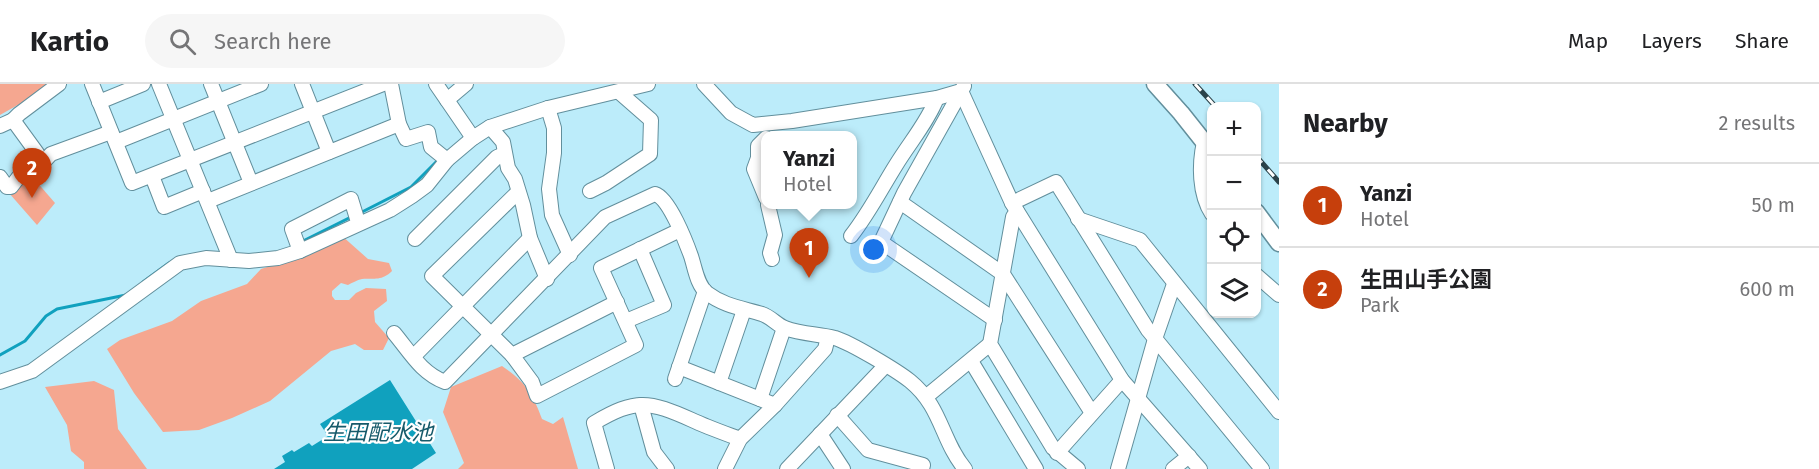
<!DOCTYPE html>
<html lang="en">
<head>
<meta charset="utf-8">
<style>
  :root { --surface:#fff; --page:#f6f6f6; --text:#202124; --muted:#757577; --line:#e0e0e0; --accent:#c63f0c }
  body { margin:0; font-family:"Fira Sans","Noto Sans JP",sans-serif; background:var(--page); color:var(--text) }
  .controls { position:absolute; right:18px; top:18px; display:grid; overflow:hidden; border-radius:12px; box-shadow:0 2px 4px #0004 }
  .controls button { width:54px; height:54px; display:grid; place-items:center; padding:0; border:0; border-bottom:2px solid var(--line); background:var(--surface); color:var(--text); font:30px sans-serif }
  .you { position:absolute; left:874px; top:166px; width:21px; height:21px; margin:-15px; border:4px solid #fff; border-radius:50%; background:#1a73e8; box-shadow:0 0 0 9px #1a73e833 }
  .badge { display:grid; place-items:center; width:39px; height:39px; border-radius:50%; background:var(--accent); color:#fff; font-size:20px; font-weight:700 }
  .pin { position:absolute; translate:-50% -50px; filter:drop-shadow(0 2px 3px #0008) }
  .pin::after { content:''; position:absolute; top:32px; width:21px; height:18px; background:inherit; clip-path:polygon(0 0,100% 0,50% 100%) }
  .popup { position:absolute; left:761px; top:47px; width:96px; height:78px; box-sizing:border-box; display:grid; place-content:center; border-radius:12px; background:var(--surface); filter:drop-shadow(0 2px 4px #0005); font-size:20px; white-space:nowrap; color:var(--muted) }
  .popup b { font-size:22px; color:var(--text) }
  .popup::after { content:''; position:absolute; left:50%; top:100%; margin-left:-12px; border:12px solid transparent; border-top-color:var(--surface) }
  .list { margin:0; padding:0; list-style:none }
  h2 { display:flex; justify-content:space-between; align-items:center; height:78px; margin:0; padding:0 24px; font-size:26px }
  h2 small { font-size:20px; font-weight:400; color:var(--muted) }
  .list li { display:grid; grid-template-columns:39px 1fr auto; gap:18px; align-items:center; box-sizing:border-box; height:84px; padding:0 24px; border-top:2px solid var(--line) }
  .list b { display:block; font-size:22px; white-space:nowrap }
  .list p { margin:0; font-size:20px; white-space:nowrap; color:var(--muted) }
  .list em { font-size:20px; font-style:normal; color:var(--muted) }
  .icon { flex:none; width:33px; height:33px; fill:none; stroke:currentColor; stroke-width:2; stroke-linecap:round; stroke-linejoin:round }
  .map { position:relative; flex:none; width:1279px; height:385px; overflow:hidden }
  header { display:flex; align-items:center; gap:36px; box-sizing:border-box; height:84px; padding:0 30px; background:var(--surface); border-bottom:2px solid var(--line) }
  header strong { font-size:28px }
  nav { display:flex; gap:33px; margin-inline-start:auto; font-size:21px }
  .search { width:420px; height:54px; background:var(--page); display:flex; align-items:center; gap:15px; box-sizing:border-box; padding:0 21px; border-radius:33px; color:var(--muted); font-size:22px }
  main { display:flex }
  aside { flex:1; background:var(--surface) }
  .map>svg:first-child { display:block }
  .green { fill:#f5a790 }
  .water { fill:#10a1be }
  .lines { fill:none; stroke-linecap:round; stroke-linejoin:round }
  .stream { stroke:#10a1be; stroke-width:3 }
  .minor-casing { stroke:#628f9c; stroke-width:16 }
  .major-casing { stroke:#628f9c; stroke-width:19 }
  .minor { stroke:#fff; stroke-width:14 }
  .major { stroke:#fff; stroke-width:16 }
  .rail-casing { stroke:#2b434a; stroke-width:5 }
  .rail { stroke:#fff; stroke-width:3; stroke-dasharray:9; stroke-linecap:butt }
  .labels { text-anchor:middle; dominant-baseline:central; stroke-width:4.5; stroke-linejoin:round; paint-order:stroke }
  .water-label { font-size:22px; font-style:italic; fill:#165a6a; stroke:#fff }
</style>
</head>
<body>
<header>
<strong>Kartio</strong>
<div class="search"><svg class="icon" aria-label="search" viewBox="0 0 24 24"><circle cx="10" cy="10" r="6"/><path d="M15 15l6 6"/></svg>Search here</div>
<nav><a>Map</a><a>Layers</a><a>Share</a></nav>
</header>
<main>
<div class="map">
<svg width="1279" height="385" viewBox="0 0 1279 385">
  <rect width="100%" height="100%" fill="#bcecfa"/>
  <g class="green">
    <path d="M 0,0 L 49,0 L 39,9 L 0,31 Z"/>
    <path d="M 29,89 L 55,119 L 37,141 L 9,109 Z"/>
    <path d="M 341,151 L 368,175 L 389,179 L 392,187 C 382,197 375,194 362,195 C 357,196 352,199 348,201 L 341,199 L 332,207 L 332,212 L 335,216 L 349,216 L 356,209 L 366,204 L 386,205 L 387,217 L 374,227 L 375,238 L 389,254 L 383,266 L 364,266 L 355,260 L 331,267 L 270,317 L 232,334 L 199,346 L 163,348 L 134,309 L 107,265 L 120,256 L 172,237 L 201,217 L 247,200 L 261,185 L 289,176 Z"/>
    <path d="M 502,282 C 525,298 532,308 542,335 L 553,340 L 563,333 L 578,385 L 458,385 L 464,379 L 443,328 L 451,303 Z"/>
    <path d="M 94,297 L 114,306 L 118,345 L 147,385 L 84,385 L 84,378 L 71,367 L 67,341 L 45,303 Z"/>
  </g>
  <path class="water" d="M 390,296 L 436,369 L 412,385 L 274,385 L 285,378 L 282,372 L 292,366 L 294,368 L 309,359 L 312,362 L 328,352 L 320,340 Z"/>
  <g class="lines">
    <g class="stream">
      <path d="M 360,129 L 411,103 L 437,77"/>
      <path d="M 301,158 L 351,133"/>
      <path d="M 143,198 L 169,179"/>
      <path d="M 0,271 L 25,257 L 46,232 L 57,225 L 126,211"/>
    </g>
    <defs>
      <g id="minor">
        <path d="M 92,0 L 132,99 L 383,0"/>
        <path d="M 159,0 L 231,176"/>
        <path d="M 211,0 L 251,99"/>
        <path d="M 302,0 L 329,68"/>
        <path d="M 391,0 L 399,40 L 406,55 L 428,48 L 431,63 L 447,76"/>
        <path d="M 436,0 L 473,54"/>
        <path d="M 704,0 L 731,29 L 753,41 L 792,37 L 937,14 L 961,7"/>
        <path d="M 964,2 L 904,109 L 881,158 L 995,236"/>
        <path d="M 961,7 L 1012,119 L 1122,296 L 1200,385"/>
        <path d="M 447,16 L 466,0"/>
        <path d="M 99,18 L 143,0"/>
        <path d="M 548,24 L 554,44 L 554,69 L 549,105 L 552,131 L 570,171"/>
        <path d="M 0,42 L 13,36 L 19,30 L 59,0"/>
        <path d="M 490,43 L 503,58 L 508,84 L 515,95 L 523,121 L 530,154 L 547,195"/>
        <path d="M 766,54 L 758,62 L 758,74 L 754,85 L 766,114"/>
        <path d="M 116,58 L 261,0"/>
        <path d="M 1204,58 C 1199,80 1199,110 1212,130"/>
        <path d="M 34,88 L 51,70 L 111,48"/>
        <path d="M 152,92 L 164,123 L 203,107"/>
        <path d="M 0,93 L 7,103 L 11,103 L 37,69 L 13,36"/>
        <path d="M 590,107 L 606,99 L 650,70 L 651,36 L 619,8"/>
        <path d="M 518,108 L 432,192 L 512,271 L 617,218"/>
        <path d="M 208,117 L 399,40"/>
        <path d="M 900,118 L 1003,190 L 1092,329"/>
        <path d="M 1012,119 L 1056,98 L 1148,246 L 1262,385"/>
        <path d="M 768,121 L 775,151 L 770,169 L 772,175"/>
        <path d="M 1017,127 L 1013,133 L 990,260 L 1053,364 L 1078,385"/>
        <path d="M 1078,135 L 1140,156 L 1279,328"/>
        <path d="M 851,152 C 869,129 881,105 896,81 C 910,58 927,39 937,14"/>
        <path d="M 415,155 L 497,73 L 504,70"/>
        <path d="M 300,167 L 292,145 L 351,115 L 358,138"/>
        <path d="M 1256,191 L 1279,211"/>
        <path d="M 626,237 L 664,221 L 640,165"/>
        <path d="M 394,249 C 410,268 421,289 445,298 L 605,133 L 655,110 C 669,114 686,158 691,172 C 695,184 697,201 707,209 C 724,222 742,224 762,230 C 771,233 777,241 785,244 C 801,250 818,250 835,254 C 851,259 896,286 910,297 C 942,323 941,356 965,385"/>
        <path d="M 512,271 L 532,298 L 537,312 L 636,261 L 601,184 L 680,146"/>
        <path d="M 414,272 L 530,154"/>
        <path d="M 971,277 L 1036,385"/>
        <path d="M 679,283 L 775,321"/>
        <path d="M 675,295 L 705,207"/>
        <path d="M 0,298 L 32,287 L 180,179 L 206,174 L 249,177 L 278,174 L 300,167 L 390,126 L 412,112 L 427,101 L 447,76 L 473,54 L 490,43 L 548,24 L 648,0"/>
        <path d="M 719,299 L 744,226"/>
        <path d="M 927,312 L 990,260"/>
        <path d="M 760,315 L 784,244"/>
        <path d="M 641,321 L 654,368 L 667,385"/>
        <path d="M 837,331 L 868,366 L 923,381 L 922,385"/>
        <path d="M 820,350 L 843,385"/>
        <path d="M 1057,369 L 1122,296"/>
        <path d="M 607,385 L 594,339 C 636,314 649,317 692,336 C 707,343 724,349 740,355"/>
        <path d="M 725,385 L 740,355 L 775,321 L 825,265 L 828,253"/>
        <path d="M 787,385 L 885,282"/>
        <path d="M 1118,385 L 1155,255 L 1174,200"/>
        <path d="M 1173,385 L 1189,372"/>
      </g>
      <g id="major">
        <path d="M 1155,0 L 1181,29 L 1212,68"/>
        <path d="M 1256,128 L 1279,159"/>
      </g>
    </defs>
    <use href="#minor" class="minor-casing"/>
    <use href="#major" class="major-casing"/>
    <use href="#minor" class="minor"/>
    <use href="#major" class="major"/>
    <defs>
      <g id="rail">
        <path d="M 1195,0 L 1215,22"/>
        <path d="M 1256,72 L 1279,98"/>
      </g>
    </defs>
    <use href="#rail" class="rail-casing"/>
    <use href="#rail" class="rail"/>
  </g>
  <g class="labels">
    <g class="water-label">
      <text x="378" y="348">生田配水池</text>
    </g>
  </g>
</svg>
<div class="controls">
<button>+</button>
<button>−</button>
<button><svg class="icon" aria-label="locate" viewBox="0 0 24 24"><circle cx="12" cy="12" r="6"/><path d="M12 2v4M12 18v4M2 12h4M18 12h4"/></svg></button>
<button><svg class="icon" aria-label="layers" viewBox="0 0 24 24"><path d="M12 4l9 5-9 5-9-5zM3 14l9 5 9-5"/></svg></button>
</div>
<div class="you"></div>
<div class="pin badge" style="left:809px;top:194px">1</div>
<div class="popup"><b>Yanzi</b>Hotel</div>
<div class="pin badge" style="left:32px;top:114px">2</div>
</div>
<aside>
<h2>Nearby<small>2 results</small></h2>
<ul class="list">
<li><span class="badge">1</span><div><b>Yanzi</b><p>Hotel</p></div><em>50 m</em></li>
<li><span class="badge">2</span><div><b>生田山手公園</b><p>Park</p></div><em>600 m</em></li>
</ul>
</aside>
</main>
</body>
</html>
